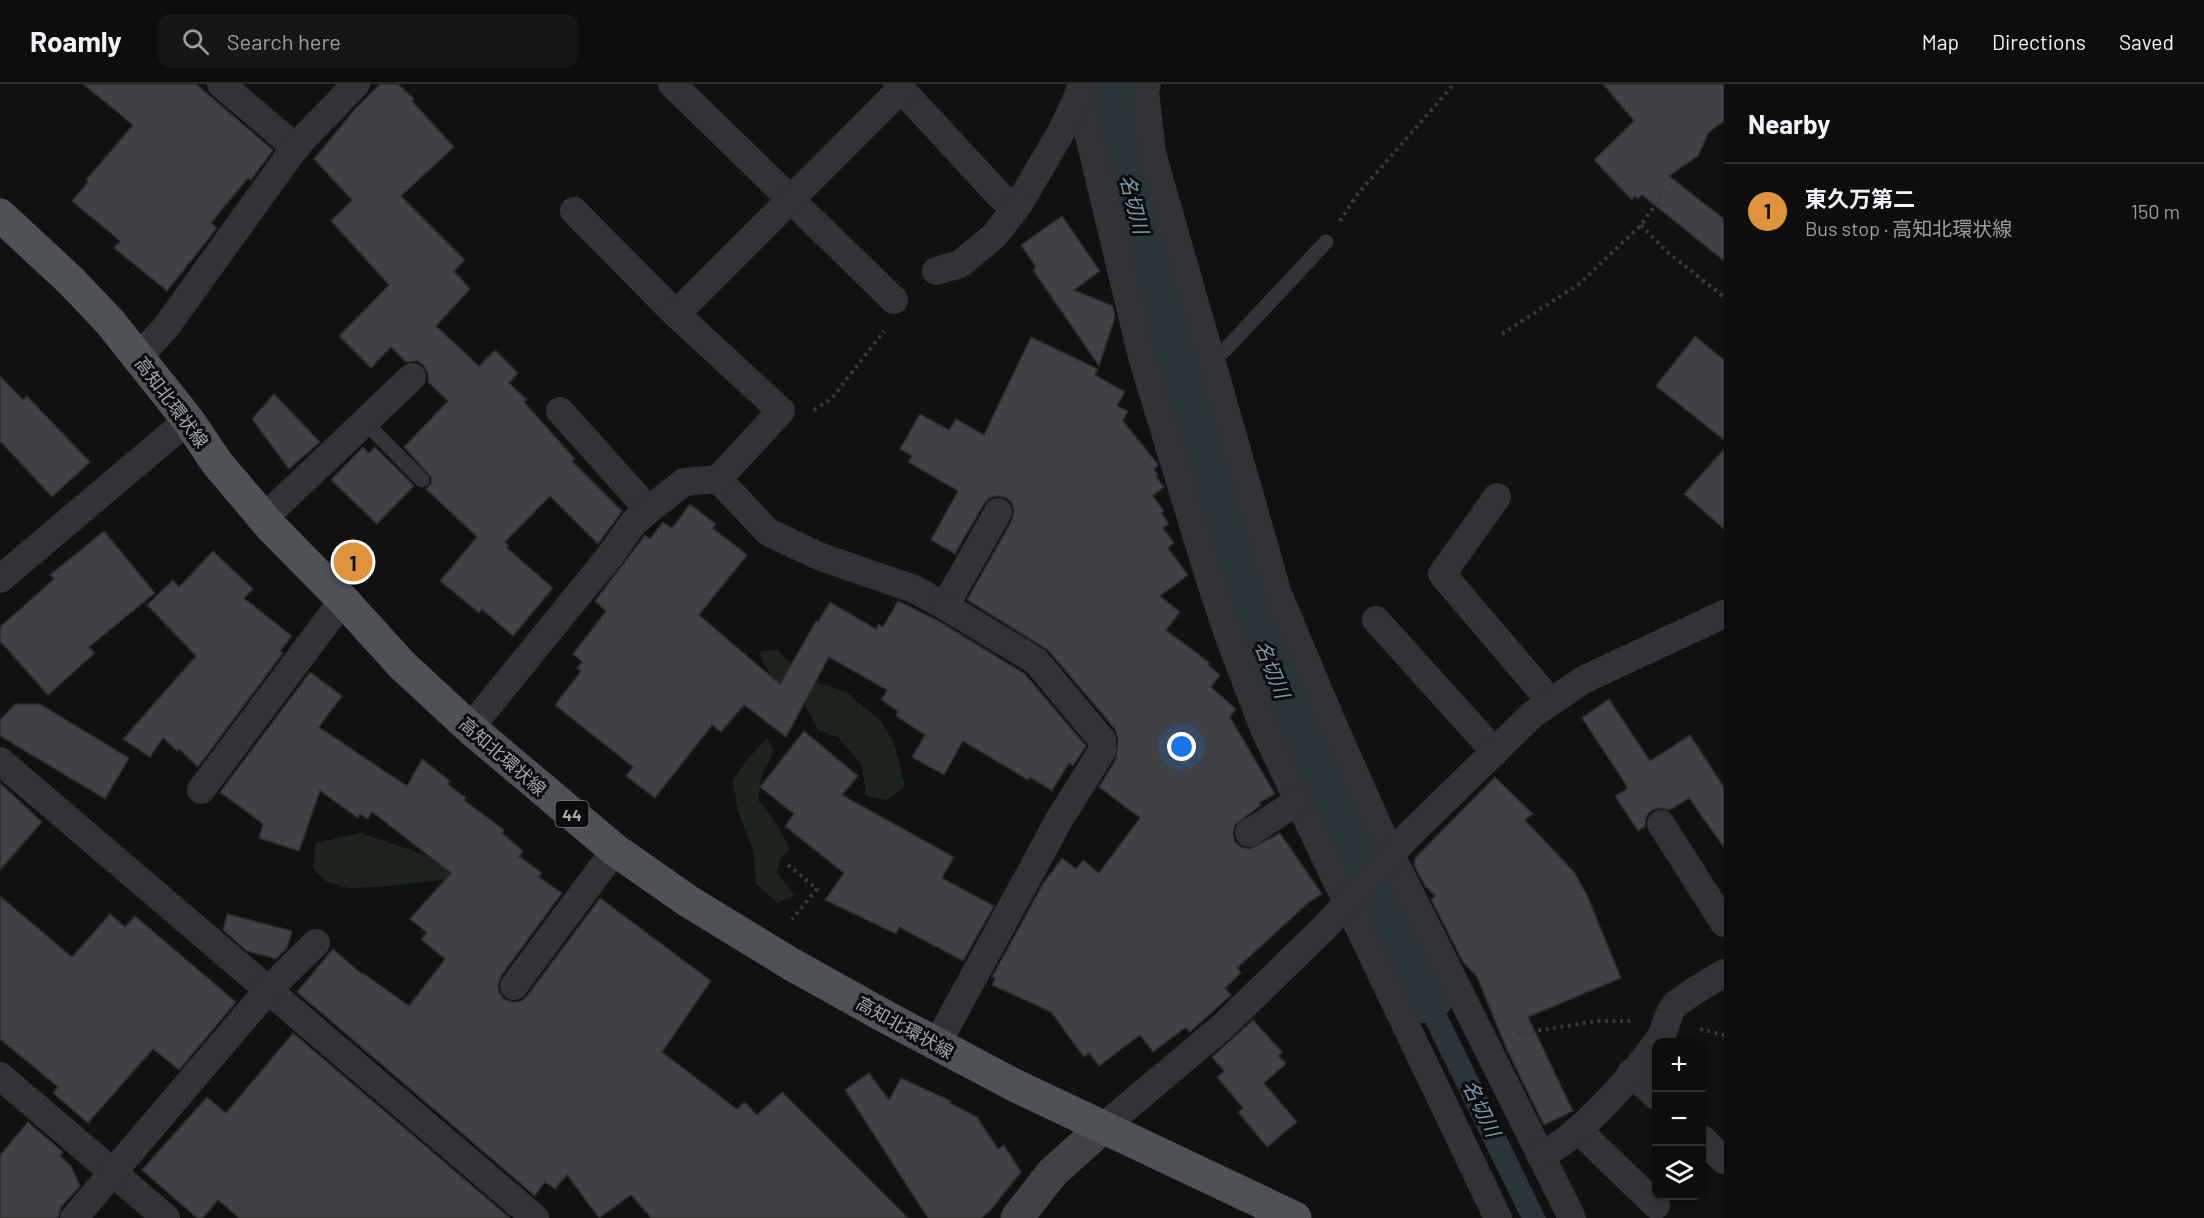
<!DOCTYPE html>
<html lang="en">
<head>
<meta charset="utf-8">
<style>
  :root { --surface:#0d0d0e; --page:#161617; --text:#f1f3f6; --muted:#9a9c9e; --line:#2d2d2e; --accent:#df933b }
  body { margin:0; font-family:Barlow,"Noto Sans JP",sans-serif; background:var(--page); color:var(--text) }
  .controls { position:absolute; right:18px; bottom:18px; display:grid; overflow:hidden; border-radius:12px; box-shadow:0 2px 4px #0004 }
  .controls button { width:54px; height:54px; display:grid; place-items:center; padding:0; border:0; border-bottom:2px solid var(--line); background:var(--surface); color:var(--text); font:30px sans-serif }
  .you { position:absolute; left:1182px; top:663px; width:21px; height:21px; margin:-15px; border:4px solid #fff; border-radius:50%; background:#1a73e8; box-shadow:0 0 0 9px #1a73e833 }
  .badge { display:grid; place-items:center; width:39px; height:39px; border-radius:50%; background:var(--accent); color:#111; font-size:20px; font-weight:700 }
  .pin { position:absolute; translate:-50% -50%; border:3px solid #fff; box-shadow:0 2px 6px #0006 }
  .list { margin:0; padding:0; list-style:none }
  h2 { display:flex; justify-content:space-between; align-items:center; height:78px; margin:0; padding:0 24px; font-size:26px }
  h2 small { font-size:20px; font-weight:400; color:var(--muted) }
  .list li { display:grid; grid-template-columns:39px 1fr auto; gap:18px; align-items:center; box-sizing:border-box; height:96px; padding:0 24px; border-top:2px solid var(--line) }
  .list b { display:block; font-size:22px; white-space:nowrap }
  .list p { margin:0; font-size:20px; white-space:nowrap; color:var(--muted) }
  .list em { font-size:20px; font-style:normal; color:var(--muted) }
  .icon { flex:none; width:33px; height:33px; fill:none; stroke:currentColor; stroke-width:2; stroke-linecap:round; stroke-linejoin:round }
  .map { position:relative; flex:none; width:1724px; height:1134px; overflow:hidden }
  header { display:flex; align-items:center; gap:36px; box-sizing:border-box; height:84px; padding:0 30px; background:var(--surface); border-bottom:2px solid var(--line) }
  header strong { font-size:28px }
  nav { display:flex; gap:33px; margin-inline-start:auto; font-size:21px }
  .search { width:420px; height:54px; background:var(--page); display:flex; align-items:center; gap:15px; box-sizing:border-box; padding:0 21px; border-radius:12px; color:var(--muted); font-size:22px }
  main { display:flex }
  aside { flex:1; background:var(--surface) }
  .map>svg:first-child { display:block }
  .green { fill:#1d241d }
  .water { fill:#2b3439 }
  .lines { fill:none; stroke-linecap:round; stroke-linejoin:round }
  .river { stroke:#2b3439; stroke-width:68 }
  .building { fill:#404145; stroke:#2b2b2e; stroke-width:1.5 }
  .path { stroke:#383a3d; stroke-width:4; stroke-dasharray:3 4.5; stroke-linecap:butt }
  .lane { stroke:#323336; stroke-width:15 }
  .street { stroke:#323336; stroke-width:28 }
  .secondary { stroke:#404246; stroke-width:33 }
  .primary { stroke:#4e5155; stroke-width:33 }
  .labels { text-anchor:middle; dominant-baseline:central; stroke-width:6; stroke-linejoin:round; paint-order:stroke }
  .shield { fill:#0c0c0d; stroke:#767a80; stroke-width:1.5 }
  .shield-label { font-size:16px; font-weight:bold; fill:#a3a9b1 }
  .street-label { font-size:18px; fill:#a3a9b1; stroke:#0c0c0d }
  .water-label { font-size:20px; font-style:italic; fill:#7d9aaa; stroke:#0c0c0d }
</style>
</head>
<body>
<header>
<strong>Roamly</strong>
<div class="search"><svg class="icon" aria-label="search" viewBox="0 0 24 24"><circle cx="10" cy="10" r="6"/><path d="M15 15l6 6"/></svg>Search here</div>
<nav><a>Map</a><a>Directions</a><a>Saved</a></nav>
</header>
<main>
<div class="map">
<svg width="1724" height="1134" viewBox="0 0 1724 1134">
  <rect width="100%" height="100%" fill="#111112"/>
  <g class="green">
    <path d="M 778,566 L 804,594 L 846,608 L 881,637 L 894,659 L 905,702 L 887,716 L 866,712 L 862,681 L 837,653 L 818,646 L 804,618 L 782,606 L 770,590 L 762,577 L 760,567 Z"/>
    <path d="M 767,654 L 774,667 L 761,693 L 758,716 C 772,731 781,747 790,765 L 780,775 L 777,789 L 794,811 L 778,819 L 756,800 L 753,767 L 738,727 L 733,697 L 745,678 Z"/>
    <path d="M 360,749 L 440,776 L 476,770 L 450,795 L 382,803 L 348,804 L 326,797 L 313,785 L 315,759 Z"/>
  </g>
  <path class="water" d="M 1391,815 L 1546,1134 L 1521,1134 L 1372,830 Z"/>
  <g class="lines">
    <path class="river" d="M 1114,0 L 1121,67 L 1239,504 L 1291,630 L 1423,905"/>
  </g>
  <g class="building">
    <path d="M 83,0 L 196,0 L 273,66 L 251,96 L 248,94 L 211,139 L 217,144 L 167,207 L 114,164 L 120,157 L 72,117 L 88,98 L 86,96 L 133,41 Z"/>
    <path d="M 380,0 L 398,0 L 414,15 L 412,17 L 454,63 L 401,112 L 465,176 L 454,187 L 470,205 L 436,242 L 479,282 L 495,266 L 518,289 L 509,299 L 527,316 L 524,318 L 575,375 L 572,377 L 622,427 L 598,460 L 550,412 L 505,458 L 509,462 L 507,464 L 553,504 L 513,552 L 482,525 L 479,529 L 440,497 L 477,453 L 426,405 L 431,399 L 431,393 L 404,363 L 448,317 L 428,298 L 428,289 L 423,281 L 417,277 L 406,278 L 391,263 L 371,284 L 339,252 L 389,201 L 331,137 L 352,116 L 314,75 L 355,25 Z"/>
    <path d="M 1603,0 L 1724,0 L 1724,37 L 1709,48 L 1698,72 L 1669,92 L 1724,135 L 1724,177 L 1642,111 L 1638,115 L 1635,112 L 1632,116 L 1594,76 L 1634,37 Z"/>
    <path d="M 1062,132 L 1100,187 L 1074,206 L 1113,222 L 1115,233 L 1099,282 L 1033,186 L 1036,183 L 1021,161 Z"/>
    <path d="M 1695,252 L 1724,276 L 1724,356 L 1656,302 Z"/>
    <path d="M 1031,253 L 1098,285 L 1095,291 L 1125,308 L 1117,322 L 1128,327 L 1123,337 L 1157,379 L 1158,382 L 1154,385 L 1158,391 L 1156,392 L 1164,403 L 1153,412 L 1164,427 L 1161,429 L 1169,440 L 1163,444 L 1174,459 L 1168,464 L 1188,491 L 1160,512 L 1180,528 L 1166,546 L 1210,579 L 1208,581 L 1220,591 L 1211,603 L 1236,625 L 1230,633 L 1275,710 L 1259,719 L 1261,721 L 1235,741 L 1233,749 L 1235,758 L 1241,763 L 1250,765 L 1280,749 L 1322,810 L 1308,819 L 1237,884 L 1241,889 L 1225,904 L 1231,911 L 1190,948 L 1185,944 L 1153,968 L 1140,951 L 1099,982 L 1089,969 L 1084,973 L 1051,928 L 992,901 L 995,894 L 992,893 L 1044,798 L 1062,774 L 1076,785 L 1083,776 L 1099,789 L 1140,734 L 1099,703 L 1116,675 L 1118,655 L 1115,645 L 1048,566 L 967,516 L 1012,436 L 1014,427 L 1012,419 L 1007,414 L 998,412 L 989,414 L 984,420 L 955,470 L 931,456 L 958,407 L 908,378 L 912,372 L 900,365 L 920,330 L 949,346 L 956,335 L 984,351 Z"/>
    <path d="M 0,292 L 23,316 L 27,312 L 90,378 L 52,413 L 0,357 Z"/>
    <path d="M 274,310 L 320,358 L 289,385 L 252,335 Z"/>
    <path d="M 363,363 L 369,369 L 375,363 L 414,402 L 377,440 L 331,396 Z"/>
    <path d="M 1724,365 L 1724,445 L 1684,410 Z"/>
    <path d="M 690,420 L 716,440 L 713,444 L 747,471 L 699,531 L 780,600 L 816,537 L 818,538 L 830,518 L 876,545 L 879,540 L 883,543 L 898,517 L 937,536 L 1025,590 L 1086,662 L 1073,682 L 1069,679 L 1052,707 L 1030,693 L 1028,696 L 963,657 L 944,691 L 912,673 L 925,651 L 896,632 L 898,627 L 881,616 L 887,606 L 829,573 L 786,653 L 744,621 L 721,648 L 712,641 L 655,714 L 626,692 L 633,683 L 555,621 L 581,587 L 577,584 L 582,578 L 573,570 L 606,527 L 595,517 L 645,451 L 650,455 L 663,438 L 672,444 Z"/>
    <path d="M 104,447 L 155,509 L 89,563 L 95,569 L 48,611 L 0,557 L 0,543 L 54,495 L 50,491 Z"/>
    <path d="M 213,467 L 253,505 L 244,514 L 292,552 L 280,567 L 283,569 L 198,683 L 179,665 L 177,667 L 163,654 L 150,673 L 123,655 L 196,572 L 147,521 L 173,496 L 179,503 Z"/>
    <path d="M 310,588 L 342,612 L 319,643 L 407,702 L 422,675 L 450,697 L 448,700 L 466,714 L 464,716 L 504,746 L 502,749 L 523,767 L 519,772 L 542,789 L 539,793 L 562,809 L 501,892 L 498,901 L 499,908 L 504,915 L 513,918 L 521,917 L 527,912 L 600,814 L 711,897 L 662,968 L 737,1025 L 745,1018 L 757,1031 L 782,1008 L 908,1134 L 651,1134 L 631,1111 L 599,1134 L 567,1091 L 555,1105 L 545,1098 L 535,1112 L 297,908 L 333,865 L 362,890 L 363,889 L 409,922 L 445,875 L 421,855 L 427,849 L 410,835 L 451,789 L 372,728 L 368,735 L 360,730 L 358,734 L 320,707 L 299,767 L 259,754 L 263,740 L 220,708 Z"/>
    <path d="M 1609,615 L 1650,677 L 1690,651 L 1724,703 L 1724,764 L 1689,714 L 1670,726 L 1661,724 L 1652,726 L 1646,733 L 1645,742 L 1638,747 L 1615,712 L 1627,705 L 1625,699 L 1582,634 Z"/>
    <path d="M 15,620 L 40,620 L 129,674 L 105,715 L 0,652 L 0,636 Z"/>
    <path d="M 804,647 L 858,692 L 842,711 L 954,773 L 942,794 L 994,822 L 963,877 L 899,843 L 896,850 L 825,816 L 844,789 L 785,742 L 794,730 L 760,703 Z"/>
    <path d="M 1495,693 L 1533,730 L 1525,736 L 1574,788 L 1587,811 L 1621,894 L 1528,933 L 1573,1027 L 1544,1041 L 1507,966 L 1477,893 L 1463,878 L 1431,815 L 1435,812 L 1425,802 L 1414,781 L 1415,774 Z"/>
    <path d="M 0,699 L 42,738 L 0,786 Z"/>
    <path d="M 0,812 L 72,873 L 110,830 L 125,843 L 135,832 L 236,918 L 179,986 L 153,965 L 88,1039 L 53,1009 L 58,1003 L 0,955 Z"/>
    <path d="M 227,830 L 292,847 L 287,864 L 276,875 L 247,867 L 223,846 Z"/>
    <path d="M 1253,936 L 1282,968 L 1279,972 L 1286,980 L 1264,999 L 1297,1038 L 1267,1063 L 1238,1028 L 1243,1024 L 1217,993 L 1224,987 L 1212,973 Z"/>
    <path d="M 293,949 L 510,1134 L 239,1134 L 218,1116 L 203,1134 L 197,1134 L 142,1086 L 207,1013 L 226,1029 Z"/>
    <path d="M 869,989 L 889,1016 L 901,994 L 951,1017 L 950,1019 L 977,1033 L 998,1065 L 1004,1061 L 1021,1088 L 989,1128 L 981,1134 L 928,1134 L 845,1006 Z"/>
    <path d="M 28,1038 L 63,1068 L 60,1072 L 71,1082 L 80,1102 L 61,1123 L 58,1134 L 0,1134 L 0,1071 Z"/>
  </g>
  <g class="lines">
    <g class="path">
      <path d="M 1340,137 L 1356,112 L 1454,0"/>
      <path d="M 1641,141 L 1666,167 L 1724,213"/>
      <path d="M 1502,250 L 1579,200 L 1641,141 L 1673,96"/>
      <path d="M 814,326 L 832,314 L 884,247"/>
      <path d="M 788,781 L 817,805 L 792,835"/>
      <path d="M 1700,945 L 1724,951"/>
      <path d="M 1516,950 L 1597,937 L 1631,937"/>
    </g>
    <g class="lane">
      <path d="M 1211,277 L 1226,265 L 1326,158"/>
      <path d="M 365,338 L 422,396"/>
    </g>
    <g class="street">
      <path d="M 221,0 L 296,64"/>
      <path d="M 672,0 L 894,216"/>
      <path d="M 1081,0 L 1079,10 L 1142,273 L 1210,496 L 1230,556 L 1265,647 L 1498,1134"/>
      <path d="M 1147,0 L 1145,7 L 1152,69 L 1278,510 L 1331,636 L 1391,771 L 1572,1134"/>
      <path d="M 901,5 L 1001,113 L 1019,120 L 1061,48 L 1079,10"/>
      <path d="M 574,127 L 676,230"/>
      <path d="M 936,187 L 960,180 L 994,152 L 1019,120"/>
      <path d="M 139,273 L 166,243 L 297,61 L 356,0"/>
      <path d="M 560,327 L 648,425"/>
      <path d="M 718,395 L 768,448 L 821,473 L 914,505 L 945,522 L 998,428"/>
      <path d="M 1497,413 L 1442,490 L 1551,618"/>
      <path d="M 264,434 L 412,293"/>
      <path d="M 0,495 L 188,336"/>
      <path d="M 1376,536 L 1495,668"/>
      <path d="M 470,644 L 609,473 L 634,438 L 684,398 L 718,395 L 781,327 L 676,230 L 901,5 L 897,0"/>
      <path d="M 0,677 L 535,1134"/>
      <path d="M 201,706 L 343,516"/>
      <path d="M 1661,740 L 1724,839"/>
      <path d="M 1249,749 L 1298,717"/>
      <path d="M 514,902 L 615,766"/>
      <path d="M 937,960 L 1059,736 L 1102,667 L 1102,656 L 1036,577 L 945,522"/>
      <path d="M 1631,989 L 1656,1012"/>
      <path d="M 0,992 L 166,1134"/>
      <path d="M 1102,1044 L 1222,943 L 1326,842 L 1406,754 L 1532,631 L 1583,596 L 1724,530"/>
      <path d="M 1578,1046 L 1656,1121"/>
      <path d="M 1702,1055 L 1724,1076"/>
      <path d="M 1540,1071 C 1577,1057 1639,985 1661,952 C 1666,943 1668,929 1674,922 C 1686,911 1710,898 1724,889"/>
      <path d="M 74,1134 L 268,906 L 316,859"/>
    </g>
    <path class="secondary" d="M 1017,1134 L 1052,1089 L 1102,1044"/>
    <path class="primary" d="M 0,131 L 71,197 L 110,238 L 188,336 L 217,379 L 272,444 L 343,516 L 402,581 L 470,644 L 615,766 L 688,817 L 791,880 L 886,933 L 1014,1001 L 1295,1134"/>
  </g>
  <g class="labels">
    <rect class="shield" x="555.5" y="717" width="33" height="26" rx="4.5"/>
    <g class="shield-label">
      <text x="572" y="730">44</text>
    </g>
    <g class="street-label">
      <text transform="translate(172 318) rotate(53)">高知北環状線</text>
      <text transform="translate(503 672) rotate(41)">高知北環状線</text>
      <text transform="translate(905 943) rotate(29)">高知北環状線</text>
    </g>
    <g class="water-label">
      <text transform="translate(1135 120) rotate(75)">名切川</text>
      <text transform="translate(1273 585) rotate(68)">名切川</text>
      <text transform="translate(1482 1024) rotate(64)">名切川</text>
    </g>
  </g>
</svg>
<div class="controls">
<button>+</button>
<button>−</button>
<button><svg class="icon" aria-label="layers" viewBox="0 0 24 24"><path d="M12 4l9 5-9 5-9-5zM3 14l9 5 9-5"/></svg></button>
</div>
<div class="you"></div>
<div class="pin badge" style="left:353px;top:478px">1</div>
</div>
<aside>
<h2>Nearby<small></small></h2>
<ul class="list">
<li><span class="badge">1</span><div><b>東久万第二</b><p>Bus stop · 高知北環状線</p></div><em>150 m</em></li>
</ul>
</aside>
</main>
</body>
</html>
